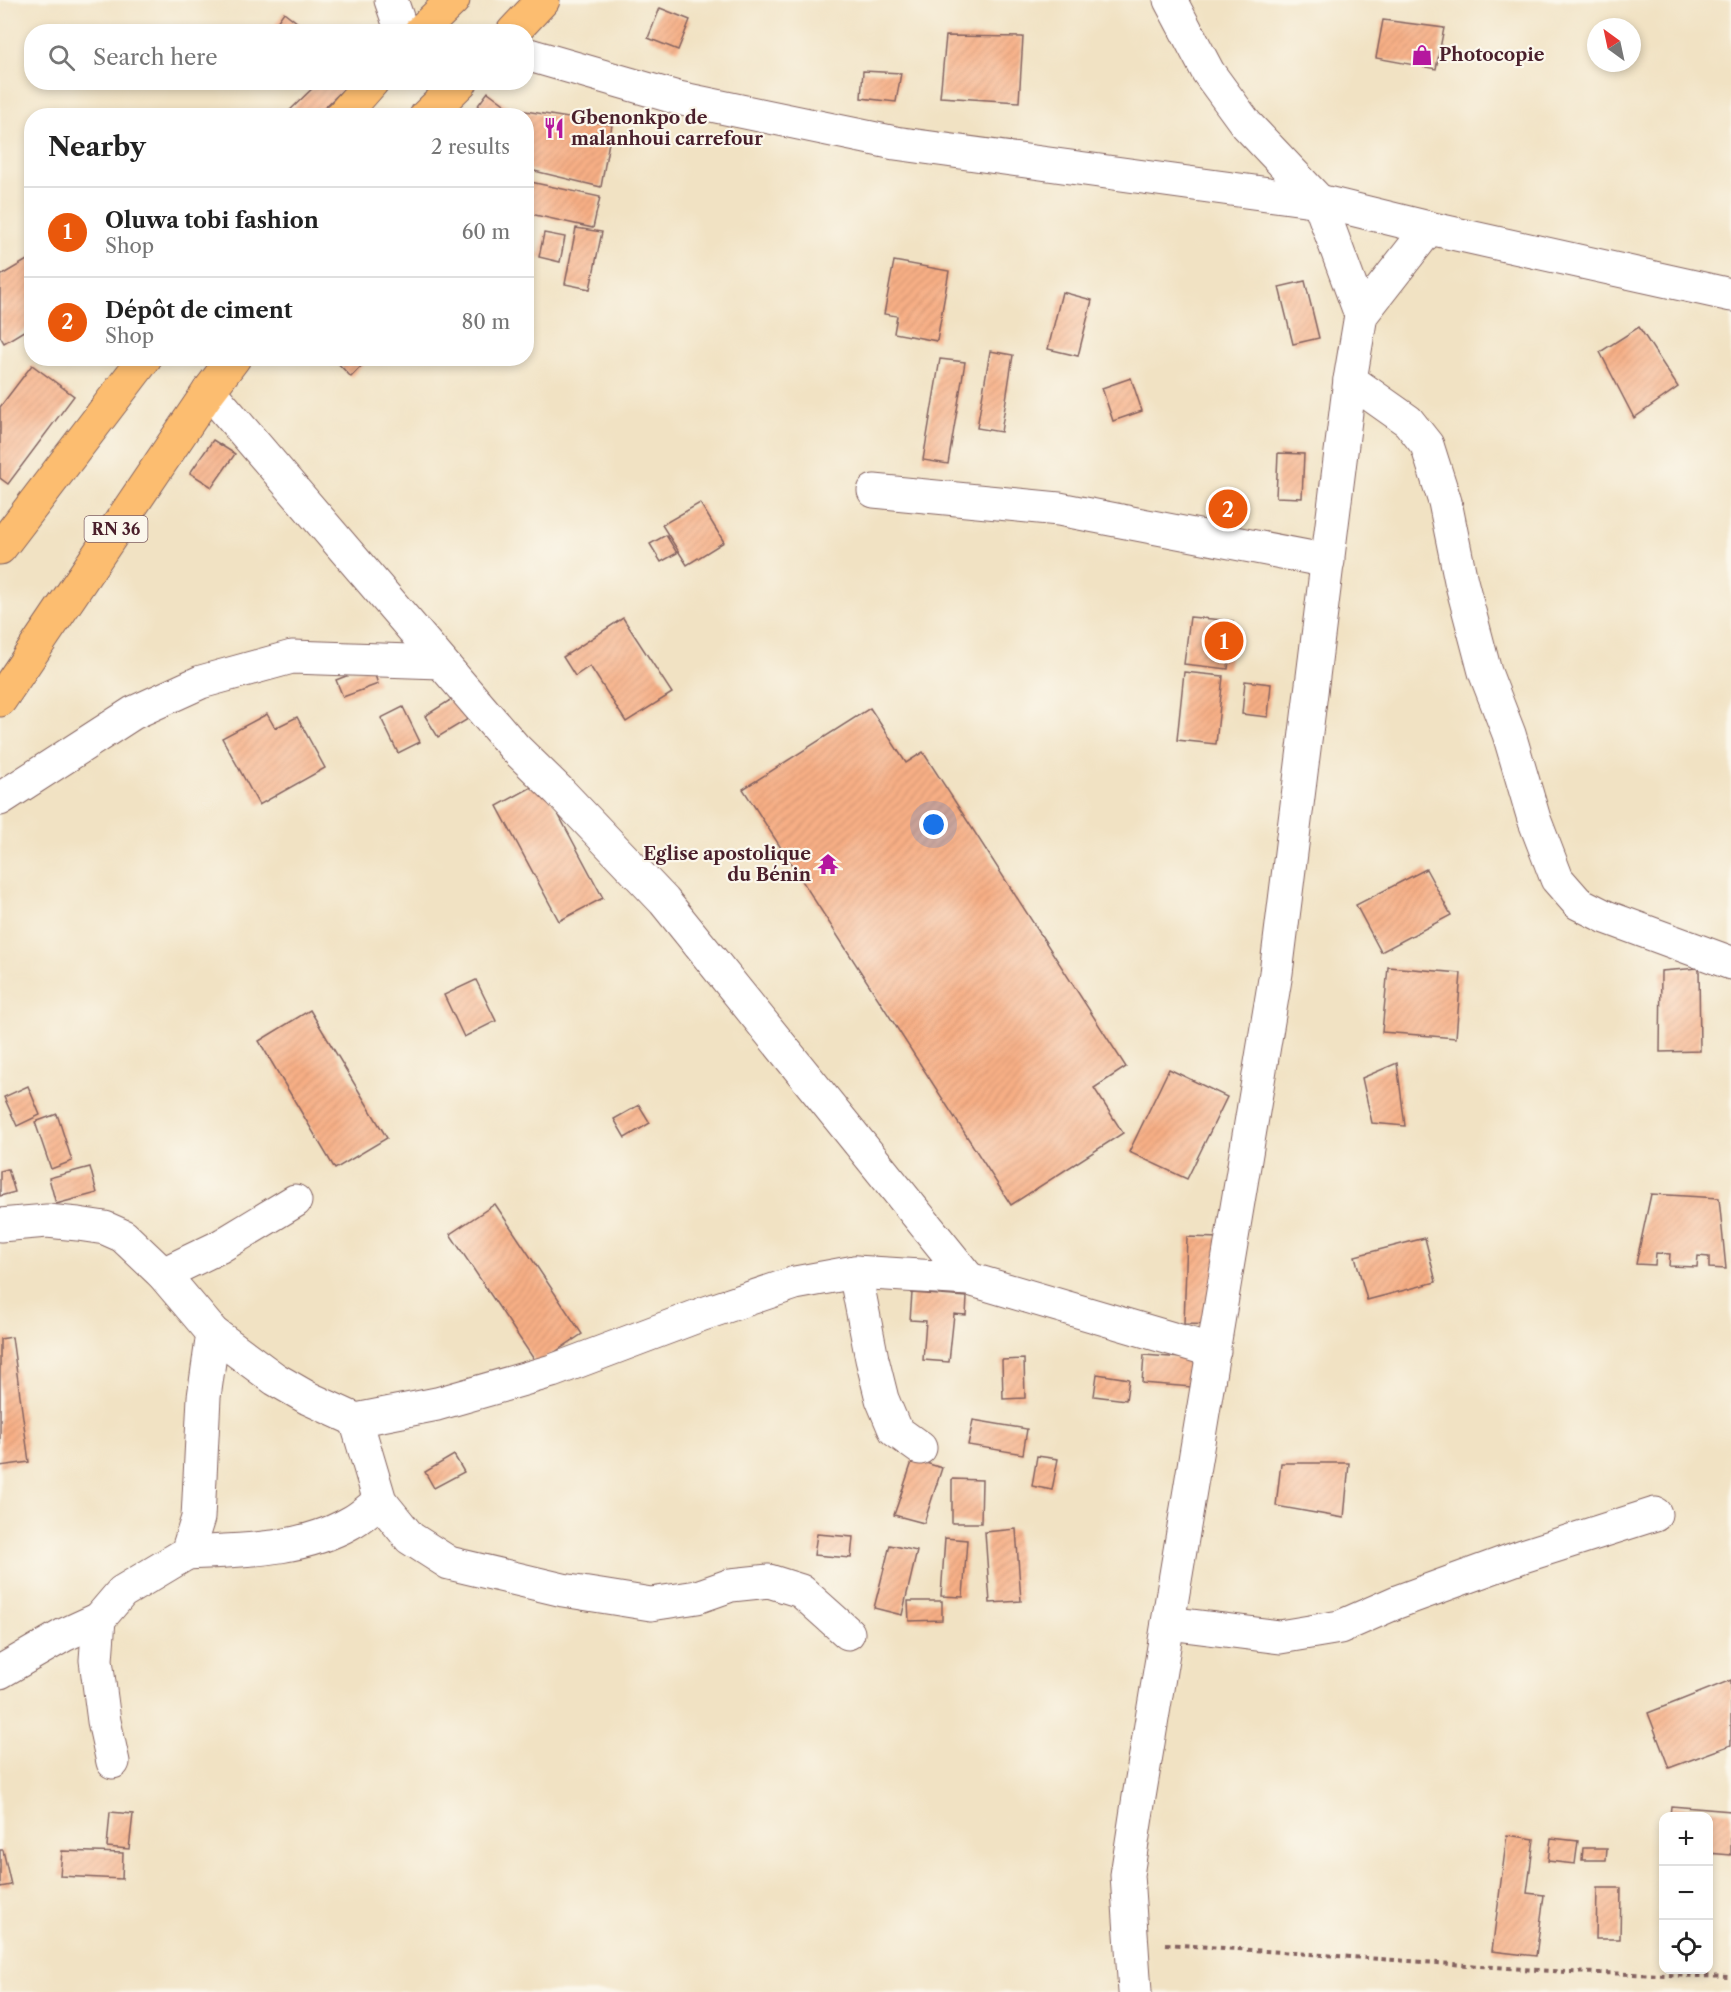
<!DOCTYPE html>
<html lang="en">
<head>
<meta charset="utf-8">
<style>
  :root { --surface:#fff; --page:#f2f2f2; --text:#222; --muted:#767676; --line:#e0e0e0; --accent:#ea580c }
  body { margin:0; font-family:"Libre Caslon Text",serif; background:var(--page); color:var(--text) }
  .controls { position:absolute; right:18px; bottom:18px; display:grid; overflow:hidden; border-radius:12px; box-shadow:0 3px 9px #0003 }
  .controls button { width:54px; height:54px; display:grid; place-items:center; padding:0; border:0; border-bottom:2px solid var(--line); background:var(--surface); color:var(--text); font:30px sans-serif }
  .compass { position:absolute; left:1587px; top:18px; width:54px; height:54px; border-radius:50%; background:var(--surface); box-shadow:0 3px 9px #0003; rotate:327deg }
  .you { position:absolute; left:934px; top:825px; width:21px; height:21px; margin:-15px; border:4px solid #fff; border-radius:50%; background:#1a73e8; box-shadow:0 0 0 9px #1a73e833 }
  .badge { display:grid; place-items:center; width:39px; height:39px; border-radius:50%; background:var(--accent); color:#fff; font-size:20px; font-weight:700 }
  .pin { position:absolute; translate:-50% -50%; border:3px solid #fff; box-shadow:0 2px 6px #0006 }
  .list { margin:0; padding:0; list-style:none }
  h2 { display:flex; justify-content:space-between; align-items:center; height:78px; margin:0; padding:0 24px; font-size:26px }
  h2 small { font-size:20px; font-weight:400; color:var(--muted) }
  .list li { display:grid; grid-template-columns:39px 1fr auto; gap:18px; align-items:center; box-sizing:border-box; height:90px; padding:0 24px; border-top:2px solid var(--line) }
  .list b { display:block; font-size:22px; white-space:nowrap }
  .list p { margin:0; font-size:20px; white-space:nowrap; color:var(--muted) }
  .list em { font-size:20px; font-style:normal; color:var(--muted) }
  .icon { flex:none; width:33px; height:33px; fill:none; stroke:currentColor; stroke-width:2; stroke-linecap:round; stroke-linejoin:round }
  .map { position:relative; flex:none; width:1731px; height:1992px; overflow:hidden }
  .search { position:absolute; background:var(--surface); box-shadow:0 3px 9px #0003; left:24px; top:24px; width:510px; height:66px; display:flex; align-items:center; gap:15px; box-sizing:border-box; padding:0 21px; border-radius:24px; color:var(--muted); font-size:22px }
  .panel { position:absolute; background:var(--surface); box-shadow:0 3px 9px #0003; left:24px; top:108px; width:510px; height:258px; border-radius:24px }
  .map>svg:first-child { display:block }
  .building { fill:url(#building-hatch) }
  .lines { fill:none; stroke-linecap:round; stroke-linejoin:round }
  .minor-casing { stroke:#846360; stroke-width:35 }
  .major-casing { stroke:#846360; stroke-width:35 }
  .path { stroke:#846360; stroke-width:4; stroke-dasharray:4.5 4.5; stroke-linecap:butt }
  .minor { stroke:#fff; stroke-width:33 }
  .major { stroke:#fcbd6f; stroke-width:33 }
  .labels { text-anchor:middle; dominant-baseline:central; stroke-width:4.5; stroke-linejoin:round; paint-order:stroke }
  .shield { fill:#fbf7ec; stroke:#7f6065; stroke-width:1.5 }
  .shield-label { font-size:16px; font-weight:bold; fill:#4a1f2b }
  .poi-label { font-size:18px; font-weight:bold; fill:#4a1f2b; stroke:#fbf7ec; text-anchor:start }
</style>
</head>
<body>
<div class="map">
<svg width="1731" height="1992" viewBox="0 0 1731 1992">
  <defs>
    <pattern id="building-hatch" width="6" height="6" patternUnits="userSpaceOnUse" patternTransform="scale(1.5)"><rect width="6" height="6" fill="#f7af85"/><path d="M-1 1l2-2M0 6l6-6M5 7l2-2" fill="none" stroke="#d59673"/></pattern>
  </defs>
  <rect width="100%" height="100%" fill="#fbf7ec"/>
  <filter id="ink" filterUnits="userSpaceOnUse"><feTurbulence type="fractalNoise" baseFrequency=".0167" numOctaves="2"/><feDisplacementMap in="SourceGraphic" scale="12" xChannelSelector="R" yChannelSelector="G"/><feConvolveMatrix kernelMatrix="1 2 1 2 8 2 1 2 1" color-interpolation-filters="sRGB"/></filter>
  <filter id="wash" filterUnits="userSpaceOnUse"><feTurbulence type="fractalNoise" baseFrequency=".008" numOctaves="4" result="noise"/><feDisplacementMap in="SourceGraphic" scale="24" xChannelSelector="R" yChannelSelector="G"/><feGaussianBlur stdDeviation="1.35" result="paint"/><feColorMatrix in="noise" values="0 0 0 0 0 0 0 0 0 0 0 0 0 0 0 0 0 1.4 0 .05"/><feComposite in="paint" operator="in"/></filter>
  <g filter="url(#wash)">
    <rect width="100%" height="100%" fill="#f1e2c3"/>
    <g id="blocks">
      <g class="building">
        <path d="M 660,8 L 690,20 L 678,50 L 648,38 Z"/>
        <path d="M 284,12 L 303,27 L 300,32 L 270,32 Z"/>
        <path d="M 1383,20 L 1444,28 L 1436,69 L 1376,58 Z"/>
        <path d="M 946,36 L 1023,37 L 1019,102 L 940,97 Z"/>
        <path d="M 863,71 L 901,73 L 896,102 L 861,98 Z"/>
        <path d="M 319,82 L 347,82 L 349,84 L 316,116 L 284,116 Z"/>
        <path d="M 488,92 L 508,107 L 502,116 L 470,116 Z"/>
        <path d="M 513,109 L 612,125 L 601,187 L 526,169 L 526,116 L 510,116 Z"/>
        <path d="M 526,181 L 600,197 L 593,228 L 526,213 Z"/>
        <path d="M 576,228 L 602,232 L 590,289 L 565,284 Z"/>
        <path d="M 544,233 L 565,237 L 560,262 L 539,257 Z"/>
        <path d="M 32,257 L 32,326 L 4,343 L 0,336 L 0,276 Z"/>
        <path d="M 894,261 L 949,271 L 937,341 L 894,333 L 897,316 L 884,314 Z"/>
        <path d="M 1305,281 L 1319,338 L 1293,344 L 1279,287 Z"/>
        <path d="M 1062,292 L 1092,300 L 1078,356 L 1048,349 Z"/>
        <path d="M 1639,327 L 1678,387 L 1634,418 L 1600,352 Z"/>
        <path d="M 990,351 L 1013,355 L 1001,432 L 977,428 Z"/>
        <path d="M 333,358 L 369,358 L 351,377 Z"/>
        <path d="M 940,359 L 965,362 L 948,464 L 923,460 Z"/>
        <path d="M 32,365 L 74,396 L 8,484 L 0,478 L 0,407 Z"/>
        <path d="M 1131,378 L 1142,411 L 1113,421 L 1102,388 Z"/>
        <path d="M 213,440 L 235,454 L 212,487 L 190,473 Z"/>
        <path d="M 1278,453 L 1304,454 L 1302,498 L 1276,497 Z"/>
        <path d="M 700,503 L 724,542 L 687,565 L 662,525 Z"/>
        <path d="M 666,535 L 677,553 L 661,562 L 650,544 Z"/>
        <path d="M 1190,617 L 1233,621 L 1228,669 L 1184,664 Z"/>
        <path d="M 623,618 L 672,693 L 626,722 L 590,666 L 575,676 L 563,657 Z"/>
        <path d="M 372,666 L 378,684 L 343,697 L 336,680 Z"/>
        <path d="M 1184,672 L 1223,676 L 1216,744 L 1177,740 Z"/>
        <path d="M 1245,681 L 1271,684 L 1268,717 L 1242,714 Z"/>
        <path d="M 455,697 L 468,719 L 438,737 L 425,716 Z"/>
        <path d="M 403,707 L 420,742 L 398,753 L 381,718 Z"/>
        <path d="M 870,708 L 906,763 L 923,752 L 1126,1067 L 1094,1088 L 1123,1133 L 1011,1205 L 743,789 Z"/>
        <path d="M 267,714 L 275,728 L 297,717 L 325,768 L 259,805 L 222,738 Z"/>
        <path d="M 541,782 L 603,898 L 559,921 L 497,806 Z"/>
        <path d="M 1426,869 L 1451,915 L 1381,952 L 1356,905 Z"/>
        <path d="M 1388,967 L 1461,973 L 1456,1038 L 1382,1032 Z"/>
        <path d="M 1699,968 L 1700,1051 L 1660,1052 L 1661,971 Z"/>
        <path d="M 476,980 L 496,1021 L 464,1037 L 444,995 Z"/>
        <path d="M 310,1010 L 387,1138 L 335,1169 L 259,1041 Z"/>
        <path d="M 1397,1063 L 1405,1126 L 1372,1123 L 1362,1078 Z"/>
        <path d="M 1169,1069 L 1227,1097 L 1187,1179 L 1129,1152 Z"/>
        <path d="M 28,1086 L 40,1115 L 17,1126 L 4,1097 Z"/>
        <path d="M 639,1105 L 650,1123 L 625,1138 L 614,1119 Z"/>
        <path d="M 57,1114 L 72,1161 L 51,1169 L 35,1122 Z"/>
        <path d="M 90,1167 L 97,1193 L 56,1204 L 49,1178 Z"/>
        <path d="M 8,1169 L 15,1192 L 0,1196 L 0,1171 Z"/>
        <path d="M 1651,1194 L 1719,1198 L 1726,1269 L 1709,1268 L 1709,1257 L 1698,1256 L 1697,1267 L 1669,1266 L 1670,1254 L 1656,1253 L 1655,1265 L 1636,1264 Z"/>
        <path d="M 495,1204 L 582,1334 L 537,1364 L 450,1234 Z"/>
        <path d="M 1187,1237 L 1220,1238 L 1217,1325 L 1184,1324 Z"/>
        <path d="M 1425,1238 L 1436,1282 L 1367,1300 L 1355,1256 Z"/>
        <path d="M 912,1293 L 967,1297 L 966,1315 L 954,1314 L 949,1362 L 923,1360 L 926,1321 L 910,1320 Z"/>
        <path d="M 12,1337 L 29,1462 L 0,1466 L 0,1339 Z"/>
        <path d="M 1144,1355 L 1195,1359 L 1192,1387 L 1142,1383 Z"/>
        <path d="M 1024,1359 L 1025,1398 L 1003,1399 L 1002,1360 Z"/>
        <path d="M 1097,1374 L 1129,1379 L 1126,1400 L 1094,1396 Z"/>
        <path d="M 973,1420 L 1027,1429 L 1023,1454 L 968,1445 Z"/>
        <path d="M 454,1455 L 464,1472 L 434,1488 L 425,1472 Z"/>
        <path d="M 1037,1456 L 1058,1459 L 1052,1490 L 1032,1486 Z"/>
        <path d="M 913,1459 L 942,1468 L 924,1523 L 894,1515 Z"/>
        <path d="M 1281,1463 L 1349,1463 L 1344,1518 L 1276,1506 Z"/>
        <path d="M 952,1479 L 982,1480 L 981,1523 L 952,1523 Z"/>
        <path d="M 1016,1529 L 1021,1601 L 990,1603 L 985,1532 Z"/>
        <path d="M 817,1534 L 853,1537 L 851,1558 L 814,1555 Z"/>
        <path d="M 945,1538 L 967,1540 L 963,1597 L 941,1596 Z"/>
        <path d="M 890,1545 L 917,1551 L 902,1615 L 874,1608 Z"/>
        <path d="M 908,1601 L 942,1601 L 942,1620 L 909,1621 Z"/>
        <path d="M 1731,1680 L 1731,1745 L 1669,1768 L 1648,1713 Z"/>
        <path d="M 1671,1806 L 1731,1811 L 1731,1855 L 1708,1853 L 1708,1816 L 1670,1816 Z"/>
        <path d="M 110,1812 L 133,1814 L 129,1849 L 107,1847 Z"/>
        <path d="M 1507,1835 L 1534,1839 L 1527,1893 L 1544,1895 L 1536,1956 L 1492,1951 Z"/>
        <path d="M 1551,1838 L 1578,1841 L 1575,1864 L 1548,1861 Z"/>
        <path d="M 1583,1848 L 1607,1848 L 1606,1860 L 1582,1860 Z"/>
        <path d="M 0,1850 L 3,1850 L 11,1885 L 0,1887 Z"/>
        <path d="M 62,1851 L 123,1853 L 122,1879 L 60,1876 Z"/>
        <path d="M 1597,1888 L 1621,1888 L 1620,1939 L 1596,1939 Z"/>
      </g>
    </g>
  </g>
  <g filter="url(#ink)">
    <use href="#blocks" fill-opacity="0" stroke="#846360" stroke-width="1.5"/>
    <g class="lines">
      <defs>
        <g id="minor">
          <path d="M 391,0 L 402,32"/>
          <path d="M 1170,0 L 1208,72 L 1246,124 L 1319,201 L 1361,315"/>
          <path d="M 526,54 L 678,98 L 895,143 L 1319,201 L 1429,228 L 1731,295"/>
          <path d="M 1350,380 L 1408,421 L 1427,445 L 1445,502 L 1461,581 L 1485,672 L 1509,734 L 1534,819 L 1557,879 L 1578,903 L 1606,917 L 1731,963"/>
          <path d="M 209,391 L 514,747 L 560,792 L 664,901 L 969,1279"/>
          <path d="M 874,491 L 1059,509 L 1328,561"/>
          <path d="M 0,799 L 133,713 L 201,682 L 292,657 L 440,662"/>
          <path d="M 0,1225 L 47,1221 L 78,1224 L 105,1228 L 123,1236 L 163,1274 L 213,1333 L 275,1379 L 308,1398 L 356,1420 L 437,1404 L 552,1371 L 703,1314 L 795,1283 L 855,1272 L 969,1279 L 1214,1351"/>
          <path d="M 855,1272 L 872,1359 L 882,1399 L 895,1430 L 920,1448"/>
          <path d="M 163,1274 L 219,1247 L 295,1201"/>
          <path d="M 356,1420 L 380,1501 L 410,1538 L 449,1563 L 563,1590 L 651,1604 L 697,1597 L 731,1585 L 769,1581 L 801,1591 L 848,1633"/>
          <path d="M 187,1553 C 241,1550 301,1551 350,1523 C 361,1518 370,1508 380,1501"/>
          <path d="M 1168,1623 L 1280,1637 L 1340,1627 L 1397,1602 L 1523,1556 L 1655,1514"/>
          <path d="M 0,1672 L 64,1635 L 99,1619"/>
          <path d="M 113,1762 L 104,1721 L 96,1660 L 99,1619 L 122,1592 L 187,1553 L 198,1518 L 204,1397 L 213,1333"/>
          <path d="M 1135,1992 L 1127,1875 L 1139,1797 L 1276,973 L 1350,380 L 1361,315 L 1429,228"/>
        </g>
        <g id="major">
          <path d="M 420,32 L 453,0"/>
          <path d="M 513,32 L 543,0"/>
          <path d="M 342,116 L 372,82"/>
          <path d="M 426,116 L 461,82"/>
          <path d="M 0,548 L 145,358"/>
          <path d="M 0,700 L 209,391 L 234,358"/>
        </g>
      </defs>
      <use href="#minor" class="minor-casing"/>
      <use href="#major" class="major-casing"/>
      <path class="path" d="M 1166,1944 L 1566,1972 L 1731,1977"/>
      <use href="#minor" class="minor"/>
      <use href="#major" class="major"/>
    </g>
  </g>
  <defs>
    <symbol id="shop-bare" viewBox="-9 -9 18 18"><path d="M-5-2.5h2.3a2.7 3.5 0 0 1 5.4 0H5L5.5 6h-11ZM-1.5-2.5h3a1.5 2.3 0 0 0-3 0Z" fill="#b5179e" stroke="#fbf7ec" stroke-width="2.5" paint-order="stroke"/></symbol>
    <symbol id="restaurant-bare" viewBox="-9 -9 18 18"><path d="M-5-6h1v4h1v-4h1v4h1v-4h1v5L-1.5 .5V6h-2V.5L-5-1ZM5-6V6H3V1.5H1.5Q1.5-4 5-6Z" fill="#b5179e" stroke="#fbf7ec" stroke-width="2.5" paint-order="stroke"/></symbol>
    <symbol id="temple-bare" viewBox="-9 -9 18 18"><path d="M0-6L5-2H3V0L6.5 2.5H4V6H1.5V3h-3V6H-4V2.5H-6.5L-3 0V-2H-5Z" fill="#b5179e" stroke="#fbf7ec" stroke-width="2.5" paint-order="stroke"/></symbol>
  </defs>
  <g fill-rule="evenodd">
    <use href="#shop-bare" x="1407" y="40" width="30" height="30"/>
    <use href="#restaurant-bare" x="539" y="113" width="30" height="30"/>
    <use href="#temple-bare" x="813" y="849" width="30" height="30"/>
  </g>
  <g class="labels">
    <rect class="shield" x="84.5" y="516" width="63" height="26" rx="4.5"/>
    <g class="shield-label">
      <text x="116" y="529">RN 36</text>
    </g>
    <g class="poi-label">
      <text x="1439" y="55">Photocopie</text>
      <text x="571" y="118">Gbenonkpo de<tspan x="571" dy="21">malanhoui carrefour</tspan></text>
      <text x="811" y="854" text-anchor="end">Eglise apostolique<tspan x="811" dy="21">du Bénin</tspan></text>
    </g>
  </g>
</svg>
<div class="controls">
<button>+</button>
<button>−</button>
<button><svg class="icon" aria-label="locate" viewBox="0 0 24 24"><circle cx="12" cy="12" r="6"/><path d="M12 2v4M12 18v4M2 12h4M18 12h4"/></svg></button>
</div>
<svg class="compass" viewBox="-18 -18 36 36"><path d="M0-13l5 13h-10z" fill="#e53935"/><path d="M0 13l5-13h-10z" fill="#767676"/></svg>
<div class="you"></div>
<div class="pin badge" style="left:1224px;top:641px">1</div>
<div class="pin badge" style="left:1228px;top:509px">2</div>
<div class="search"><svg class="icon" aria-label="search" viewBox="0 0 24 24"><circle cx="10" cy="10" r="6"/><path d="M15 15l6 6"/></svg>Search here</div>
<section class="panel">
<h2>Nearby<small>2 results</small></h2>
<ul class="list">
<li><span class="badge">1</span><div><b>Oluwa tobi fashion</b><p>Shop</p></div><em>60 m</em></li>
<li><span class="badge">2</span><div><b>Dépôt de ciment</b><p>Shop</p></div><em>80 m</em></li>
</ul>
</section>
</div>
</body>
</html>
